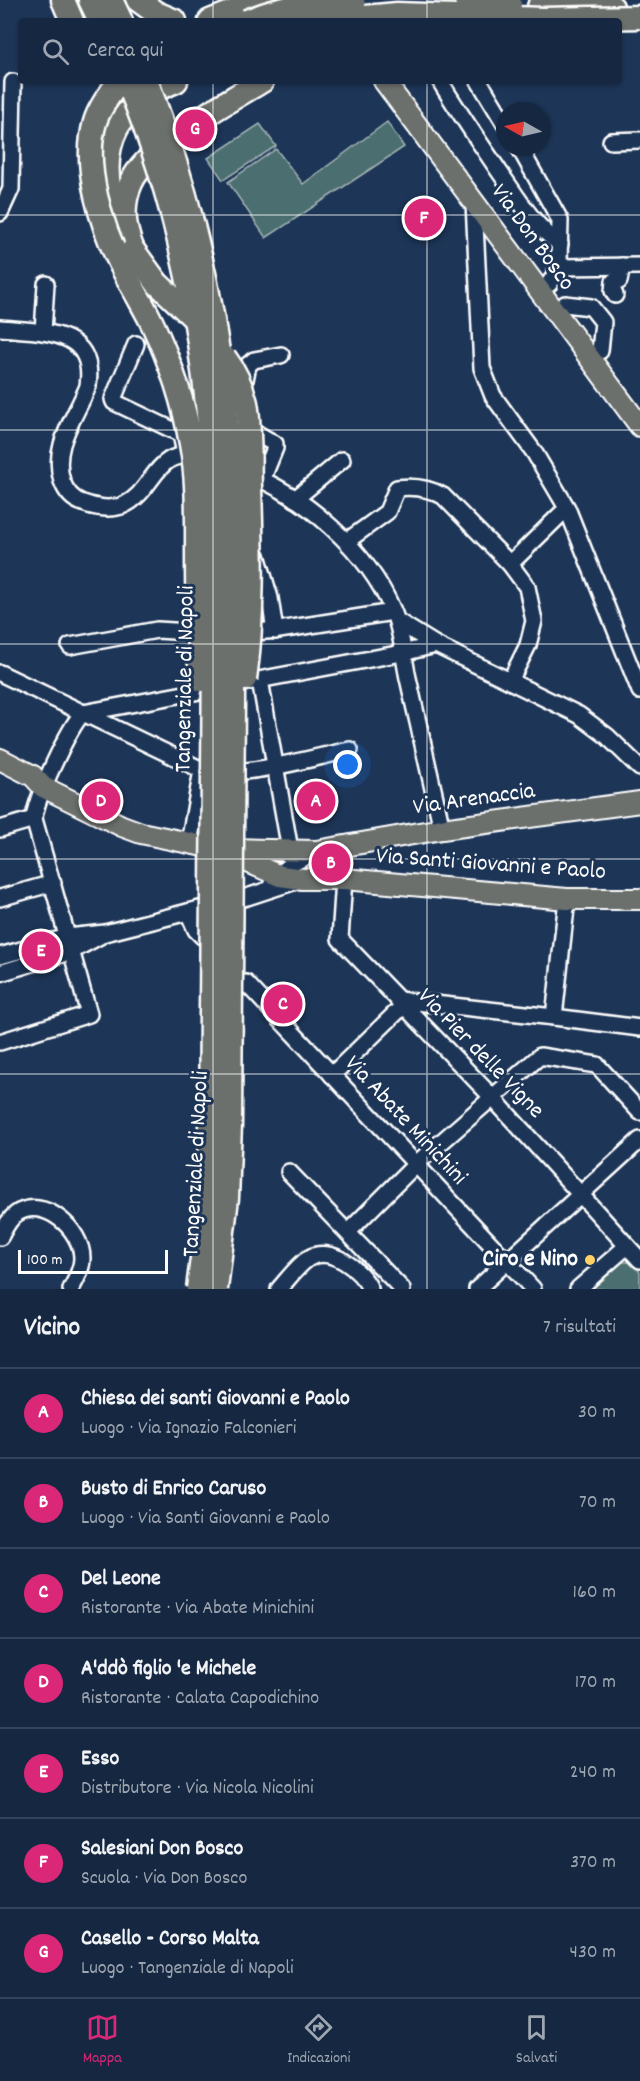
<!DOCTYPE html>
<html lang="it">
<head>
<meta charset="utf-8">
<style>
  :root { --surface:#162841; --page:#23344c; --text:#f1f3f6; --muted:#9ea6b1; --line:#35445a; --accent:#db2777 }
  body { margin:0; font-family:Dekko,sans-serif; background:var(--page); color:var(--text) }
  .compass { position:absolute; left:496px; top:102px; width:54px; height:54px; border-radius:50%; background:var(--surface); box-shadow:0 2px 4px #0004; rotate:278deg }
  .scale { position:absolute; left:18px; bottom:15px; width:150px; box-sizing:border-box; padding-left:6px; border:3px solid #fff; border-top:0; font-size:16px; line-height:21px; white-space:nowrap; color:#fff; -webkit-text-stroke:4px #1d3557; paint-order:stroke }
  .you { position:absolute; left:348px; top:765px; width:21px; height:21px; margin:-15px; border:4px solid #fff; border-radius:50%; background:#1a73e8; box-shadow:0 0 0 9px #1a73e833 }
  .badge { display:grid; place-items:center; width:39px; height:39px; border-radius:50%; background:var(--accent); color:#fff; font-size:20px; font-weight:700 }
  .pin { position:absolute; translate:-50% -50%; border:3px solid #fff; box-shadow:0 2px 6px #0006 }
  .list { margin:0; padding:0; list-style:none }
  h2 { display:flex; justify-content:space-between; align-items:center; height:78px; margin:0; padding:0 24px; font-size:26px }
  h2 small { font-size:20px; font-weight:400; color:var(--muted) }
  .list li { display:grid; grid-template-columns:39px 1fr auto; gap:18px; align-items:center; box-sizing:border-box; height:90px; padding:0 24px; border-top:2px solid var(--line) }
  .list b { display:block; font-size:22px; white-space:nowrap }
  .list p { margin:0; font-size:20px; white-space:nowrap; color:var(--muted) }
  .list em { font-size:20px; font-style:normal; color:var(--muted) }
  .icon { flex:none; width:33px; height:33px; fill:none; stroke:currentColor; stroke-width:2; stroke-linecap:round; stroke-linejoin:round }
  .map { position:relative; flex:none; width:640px; height:1289px; overflow:hidden }
  .search { position:absolute; background:var(--surface); box-shadow:0 2px 4px #0004; left:18px; right:18px; top:18px; height:66px; display:flex; align-items:center; gap:15px; box-sizing:border-box; padding:0 21px; border-radius:6px; color:var(--muted); font-size:22px }
  .sheet { height:708px; background:var(--surface) }
  nav { display:flex; justify-content:space-around; align-items:center; box-sizing:border-box; height:84px; border-top:2px solid var(--line); background:var(--surface); font-size:16px; color:var(--muted) }
  nav a { display:grid; justify-items:center; gap:3px }
  nav .on { color:var(--accent) }
  .map>svg:first-child { display:block }
  .green { fill:#4c6e6f; stroke:#a6b6b7; stroke-width:1.5 }
  .lines { fill:none; stroke-linecap:round; stroke-linejoin:round }
  .minor-casing { stroke:#fff; stroke-width:20 }
  .major-casing { stroke:#fff; stroke-width:24 }
  .highway-casing { stroke:#fff; stroke-width:27 }
  .minor { stroke:#1d3557; stroke-width:15 }
  .major { stroke:#6c706d; stroke-width:20 }
  .highway { stroke:#6c706d; stroke-width:22 }
  .highway-bridge-casing { stroke:#fff; stroke-width:27; stroke-linecap:butt }
  .highway-bridge { stroke:#6c706d; stroke-width:22 }
  .grid { fill:none; stroke:#fff; stroke-width:1.5; stroke-opacity:0.55 }
  .poi-dot { fill:#ffd166; stroke:#1d3557; stroke-width:2 }
  .labels { text-anchor:middle; dominant-baseline:central; stroke-width:6; stroke-linejoin:round; paint-order:stroke }
  .street-label { font-size:24px; fill:#fff; stroke:#1d3557 }
  .poi-label { font-size:24px; font-weight:bold; fill:#fff; stroke:#1d3557; text-anchor:end }
</style>
</head>
<body>
<div class="map">
<svg width="640" height="1289" viewBox="0 0 640 1289">
  <rect width="100%" height="100%" fill="#1d3557"/>
  <filter id="ink" filterUnits="userSpaceOnUse"><feTurbulence type="fractalNoise" baseFrequency=".0167" numOctaves="2"/><feDisplacementMap in="SourceGraphic" scale="12" xChannelSelector="R" yChannelSelector="G"/><feConvolveMatrix kernelMatrix="1 2 1 2 8 2 1 2 1" color-interpolation-filters="sRGB"/></filter>
  <g filter="url(#ink)">
    <g class="green">
      <path d="M 387,122 L 404,147 L 266,238 L 228,182 L 276,149 L 303,184 Z"/>
      <path d="M 260,124 L 276,146 L 223,180 L 208,158 Z"/>
      <path d="M 622,1262 L 631,1262 L 640,1272 L 640,1289 L 591,1289 Z"/>
    </g>
    <g class="lines">
      <defs>
        <g id="minor">
          <path d="M 440,81 C 459,113 480,143 501,174 C 519,200 534,226 560,244"/>
          <path d="M 479,81 L 505,124"/>
          <path d="M 611,141 L 640,140"/>
          <path d="M 519,147 L 560,220 L 559,262 L 555,275 L 549,284"/>
          <path d="M 474,203 L 482,368 L 493,396 L 534,452 L 567,508 L 640,691"/>
          <path d="M 0,213 L 11,189 L 13,82"/>
          <path d="M 558,267 L 640,266"/>
          <path d="M 615,295 L 613,291 L 614,281 L 619,281 L 622,266"/>
          <path d="M 565,304 L 591,307 L 603,322 L 600,351"/>
          <path d="M 0,328 C 41,332 96,328 88,386 C 76,417 51,446 62,481 C 66,492 73,500 83,503 C 95,508 112,510 124,505 C 155,491 155,445 200,458"/>
          <path d="M 43,332 L 46,284"/>
          <path d="M 136,344 L 113,399 L 114,402 L 181,434 L 184,449"/>
          <path d="M 243,390 L 248,365 L 254,360 L 281,355"/>
          <path d="M 247,421 L 256,433 L 275,444 L 275,448 L 262,480"/>
          <path d="M 243,472 C 304,494 368,551 393,611 C 402,631 403,656 408,678 C 419,729 431,779 442,829"/>
          <path d="M 295,499 L 342,460"/>
          <path d="M 347,541 L 387,512 L 397,488 C 413,486 429,488 443,496 L 510,564 L 527,587 L 534,621 L 528,645 L 510,681"/>
          <path d="M 257,555 L 270,598 L 275,631"/>
          <path d="M 510,564 L 561,514"/>
          <path d="M 397,621 L 436,645 L 579,715 L 607,736 L 640,768"/>
          <path d="M 242,633 L 279,630 L 393,612"/>
          <path d="M 70,646 L 157,630 L 206,633"/>
          <path d="M 0,673 L 202,770 C 240,779 310,758 350,750"/>
          <path d="M 260,680 L 290,850"/>
          <path d="M 0,829 L 34,819"/>
          <path d="M 189,843 L 202,770"/>
          <path d="M 272,879 L 293,863 L 315,852"/>
          <path d="M 344,879 L 340,939 L 492,1097 L 640,1260"/>
          <path d="M 0,898 L 53,883"/>
          <path d="M 188,912 L 196,930 L 203,937"/>
          <path d="M 0,956 L 68,937 L 105,933 L 247,897 L 299,880"/>
          <path d="M 0,973 L 72,951 L 100,936"/>
          <path d="M 246,983 L 533,1289"/>
          <path d="M 398,1000 L 554,1017 L 640,1028"/>
          <path d="M 554,1017 L 567,899"/>
          <path d="M 0,1042 L 89,1014 L 34,819 C 35,800 69,727 83,713 L 402,653 L 436,645"/>
          <path d="M 332,1075 L 404,1005"/>
          <path d="M 289,1172 L 402,1289"/>
          <path d="M 348,1232 L 415,1165 L 540,1056 L 597,1065 L 640,1112"/>
          <path d="M 0,1237 C 5,1228 8,1220 16,1214 C 44,1195 82,1230 82,1258 C 82,1269 76,1280 71,1289"/>
          <path d="M 279,1289 C 288,1279 297,1266 309,1258 C 330,1245 362,1270 370,1289"/>
          <path d="M 477,1289 L 640,1140"/>
          <path d="M 578,1289 L 627,1246"/>
        </g>
        <g id="major">
          <path d="M 384,81 L 640,426"/>
          <path d="M 0,759 L 33,776 L 43,787 L 122,826 L 141,833 L 218,849 L 280,876 L 303,879 L 344,879 L 567,899 L 640,899"/>
          <path d="M 227,849 L 316,851 L 442,829 L 640,802"/>
        </g>
        <g id="highway">
          <path d="M 63,0 L 72,21"/>
          <path d="M 90,0 L 100,21"/>
          <path d="M 111,0 L 121,21"/>
          <path d="M 138,0 L 156,13 L 175,21"/>
          <path d="M 539,7 L 612,7"/>
          <path d="M 210,21 L 263,0"/>
          <path d="M 120,225 C 94,160 107,107 176,81"/>
          <path d="M 133,250 C 124,229 121,205 131,183 C 147,146 227,102 262,81"/>
        </g>
      </defs>
      <use href="#minor" class="minor-casing"/>
      <use href="#major" class="major-casing"/>
      <use href="#highway" class="highway-casing"/>
      <use href="#minor" class="minor"/>
      <use href="#major" class="major"/>
      <use href="#highway" class="highway"/>
      <defs>
        <g id="highway-bridge">
          <path d="M 466,0 L 510,4"/>
          <path d="M 247,21 C 288,4 310,5 354,5"/>
          <path d="M 322,21 L 397,14 L 543,19 L 640,17"/>
          <path d="M 127,81 C 186,223 212,380 215,533 L 210,1127 L 208,1212 L 198,1289"/>
          <path d="M 146,81 C 208,234 232,397 234,560 L 230,1125 L 227,1198 L 216,1289"/>
          <path d="M 115,87 C 107,98 99,109 95,122 C 82,166 102,228 122,267 C 131,286 143,304 152,323 C 170,361 184,402 191,444 C 198,480 197,517 197,553 C 197,595 197,637 201,680"/>
          <path d="M 133,250 L 157,283 L 198,322"/>
          <path d="M 225,358 C 235,371 242,387 246,403 C 251,430 249,459 250,486 C 252,551 254,615 245,679"/>
        </g>
      </defs>
      <use href="#highway-bridge" class="highway-bridge-casing"/>
      <use href="#highway-bridge" class="highway-bridge"/>
    </g>
  </g>
  <path class="grid" d="M 213,0 L 213,21M 427,0 L 427,21M 213,81 L 213,1289M 427,81 L 427,1289M 0,215 L 640,215M 0,430 L 640,430M 0,644 L 640,644M 0,859 L 640,859M 0,1074 L 640,1074"/>
  <circle class="poi-dot" cx="590" cy="1260" r="6"/>
  <g class="labels">
    <g class="street-label">
      <text transform="translate(532 238) rotate(54)">Via Don Bosco</text>
      <text transform="translate(186 679) rotate(-89)">Tangenziale di Napoli</text>
      <text transform="translate(474 800) rotate(-8)">Via Arenaccia</text>
      <text transform="translate(491 865) rotate(4)">Via Santi Giovanni e Paolo</text>
      <text transform="translate(480 1054) rotate(46)">Via Pier delle Vigne</text>
      <text transform="translate(405 1121) rotate(47)">Via Abate Minichini</text>
      <text transform="translate(197 1164) rotate(-87)">Tangenziale di Napoli</text>
    </g>
    <g class="poi-label">
      <text x="578" y="1260">Ciro e Nino</text>
    </g>
  </g>
</svg>
<svg class="compass" viewBox="-18 -18 36 36"><path d="M0-13l5 13h-10z" fill="#e53935"/><path d="M0 13l5-13h-10z" fill="#9ea6b1"/></svg>
<div class="scale">100 m</div>
<div class="you"></div>
<div class="pin badge" style="left:316px;top:801px">A</div>
<div class="pin badge" style="left:331px;top:863px">B</div>
<div class="pin badge" style="left:283px;top:1004px">C</div>
<div class="pin badge" style="left:101px;top:801px">D</div>
<div class="pin badge" style="left:41px;top:951px">E</div>
<div class="pin badge" style="left:424px;top:218px">F</div>
<div class="pin badge" style="left:195px;top:129px">G</div>
<div class="search"><svg class="icon" aria-label="search" viewBox="0 0 24 24"><circle cx="10" cy="10" r="6"/><path d="M15 15l6 6"/></svg>Cerca qui</div>
</div>
<section class="sheet">
<h2>Vicino<small>7 risultati</small></h2>
<ul class="list">
<li><span class="badge">A</span><div><b>Chiesa dei santi Giovanni e Paolo</b><p>Luogo · Via Ignazio Falconieri</p></div><em>30 m</em></li>
<li><span class="badge">B</span><div><b>Busto di Enrico Caruso</b><p>Luogo · Via Santi Giovanni e Paolo</p></div><em>70 m</em></li>
<li><span class="badge">C</span><div><b>Del Leone</b><p>Ristorante · Via Abate Minichini</p></div><em>160 m</em></li>
<li><span class="badge">D</span><div><b>A'ddò figlio 'e Michele</b><p>Ristorante · Calata Capodichino</p></div><em>170 m</em></li>
<li><span class="badge">E</span><div><b>Esso</b><p>Distributore · Via Nicola Nicolini</p></div><em>240 m</em></li>
<li><span class="badge">F</span><div><b>Salesiani Don Bosco</b><p>Scuola · Via Don Bosco</p></div><em>370 m</em></li>
<li><span class="badge">G</span><div><b>Casello - Corso Malta</b><p>Luogo · Tangenziale di Napoli</p></div><em>430 m</em></li>
</ul>
</section>
<nav>
<a class="on"><svg class="icon" aria-label="map" viewBox="0 0 24 24"><path d="M3 6l6-2 6 2 6-2v14l-6 2-6-2-6 2zM9 4v14M15 6v14"/></svg>Mappa</a>
<a><svg class="icon" aria-label="directions" viewBox="0 0 24 24"><path d="M12 3l9 9-9 9-9-9zM9 14v-3h6M13 9l2 2-2 2"/></svg>Indicazioni</a>
<a><svg class="icon" aria-label="saved" viewBox="0 0 24 24"><path d="M7 4h10v16l-5-4-5 4z"/></svg>Salvati</a>
</nav>
</body>
</html>
